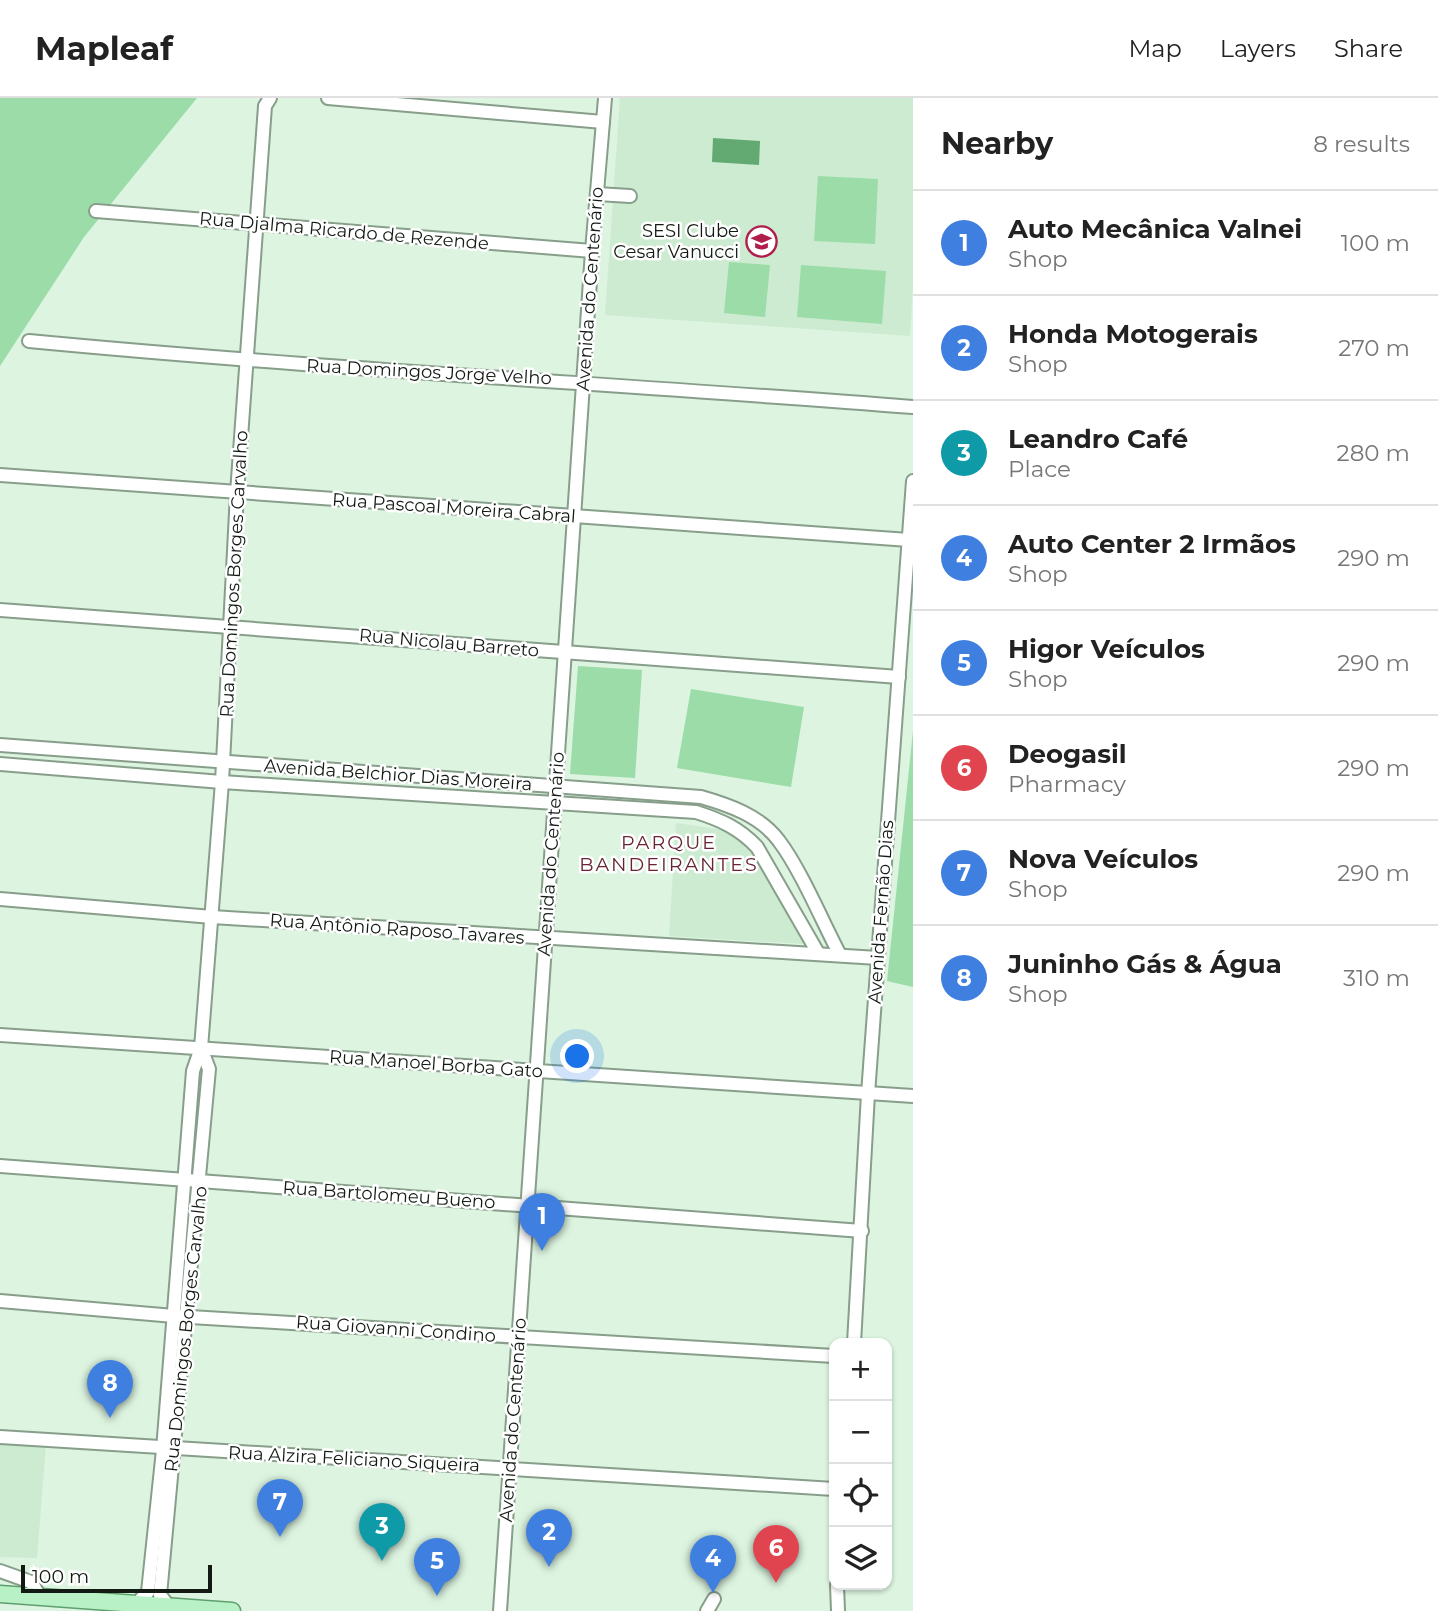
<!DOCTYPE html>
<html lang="en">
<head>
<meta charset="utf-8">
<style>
  :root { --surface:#fff; --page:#f6f6f6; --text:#222; --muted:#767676; --line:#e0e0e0; --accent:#b01e4b }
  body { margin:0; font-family:Montserrat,sans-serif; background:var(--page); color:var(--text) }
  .controls { position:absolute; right:21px; bottom:21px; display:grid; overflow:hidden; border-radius:14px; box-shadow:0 2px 5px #0004 }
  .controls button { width:63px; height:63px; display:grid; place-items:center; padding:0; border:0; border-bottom:2px solid var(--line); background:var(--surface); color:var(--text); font:35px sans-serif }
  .scale { position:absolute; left:21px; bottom:18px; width:191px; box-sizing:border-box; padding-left:7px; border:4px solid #121a13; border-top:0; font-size:19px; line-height:24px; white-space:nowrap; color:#121a13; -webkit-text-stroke:5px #fff; paint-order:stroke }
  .you { position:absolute; left:578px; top:959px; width:24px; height:24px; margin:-18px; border:5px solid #fff; border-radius:50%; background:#1a73e8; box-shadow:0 0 0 10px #1a73e833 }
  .badge { display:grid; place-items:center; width:46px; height:46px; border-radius:50%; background:var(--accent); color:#fff; font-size:23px; font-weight:700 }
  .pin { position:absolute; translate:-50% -58px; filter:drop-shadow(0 2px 4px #0008) }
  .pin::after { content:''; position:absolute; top:37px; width:24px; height:21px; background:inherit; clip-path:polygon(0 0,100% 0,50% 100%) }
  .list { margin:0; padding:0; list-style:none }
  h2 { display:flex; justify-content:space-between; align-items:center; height:91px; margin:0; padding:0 28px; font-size:30px }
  h2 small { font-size:23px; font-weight:400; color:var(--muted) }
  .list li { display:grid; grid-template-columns:46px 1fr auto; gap:21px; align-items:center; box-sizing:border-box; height:105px; padding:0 28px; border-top:2px solid var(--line) }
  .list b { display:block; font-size:26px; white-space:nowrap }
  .list p { margin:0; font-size:23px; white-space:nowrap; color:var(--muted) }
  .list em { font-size:23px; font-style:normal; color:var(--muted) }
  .icon { flex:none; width:38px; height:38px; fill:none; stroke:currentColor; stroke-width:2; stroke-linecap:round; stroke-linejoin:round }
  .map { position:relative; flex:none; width:913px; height:1513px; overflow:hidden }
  header { display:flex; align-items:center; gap:42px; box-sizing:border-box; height:98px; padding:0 35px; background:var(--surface); border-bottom:2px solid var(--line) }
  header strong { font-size:33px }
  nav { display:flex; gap:38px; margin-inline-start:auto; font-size:24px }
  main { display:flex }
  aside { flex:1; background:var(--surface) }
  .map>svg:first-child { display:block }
  .built { fill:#ccebd1 }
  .green { fill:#9bdca8 }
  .water { fill:#62aa72 }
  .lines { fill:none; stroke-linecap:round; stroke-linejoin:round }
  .minor-casing { stroke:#879e8a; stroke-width:16 }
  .major-casing { stroke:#5f9f6e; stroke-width:19 }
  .minor { stroke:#fff; stroke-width:12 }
  .major { stroke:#b8f1c5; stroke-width:16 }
  .labels { text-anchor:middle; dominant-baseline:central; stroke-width:5; stroke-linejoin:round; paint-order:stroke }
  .street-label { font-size:18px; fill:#121a13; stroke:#fff }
  .poi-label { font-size:18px; fill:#121a13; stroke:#fff; text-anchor:end }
  .neighbourhood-label { font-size:19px; letter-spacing:2px; fill:#692333; stroke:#fff }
</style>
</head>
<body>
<header>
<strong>Mapleaf</strong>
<nav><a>Map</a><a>Layers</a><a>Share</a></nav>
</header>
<main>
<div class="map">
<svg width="913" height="1513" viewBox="0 0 913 1513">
  <rect width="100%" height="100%" fill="#dcf4e0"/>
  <g class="built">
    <path d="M 620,0 L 913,0 L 913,189 L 910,238 L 605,217 Z"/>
    <path d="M 676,725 L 725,732 L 757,757 L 806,843 L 804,846 L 669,838 Z"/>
    <path d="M 0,1344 L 46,1347 L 37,1460 L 0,1459 Z"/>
  </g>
  <g class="green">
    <path d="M 0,0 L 197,0 L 84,139 L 0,268 Z"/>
    <path d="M 818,78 L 878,81 L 875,146 L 814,143 Z"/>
    <path d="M 729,164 L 770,167 L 765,219 L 724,215 Z"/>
    <path d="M 801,167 L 886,173 L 882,226 L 797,219 Z"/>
    <path d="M 578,568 L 642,572 L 635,680 L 570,676 Z"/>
    <path d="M 691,591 L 804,609 L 791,689 L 677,670 Z"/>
    <path d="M 913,633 L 913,889 L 887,883 Z"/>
  </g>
  <path class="water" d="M 713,40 L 760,43 L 759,67 L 712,64 Z"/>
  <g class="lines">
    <defs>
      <g id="minor">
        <path d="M 328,0 L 603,24"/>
        <path d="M 597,96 L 630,98"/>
        <path d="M 96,113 L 592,153"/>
        <path d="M 29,243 C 323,271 618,286 913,309"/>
        <path d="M 0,377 L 909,442"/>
        <path d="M 0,512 L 899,579"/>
        <path d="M 0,647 L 701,699 C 729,707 761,718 779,743 C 801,772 822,823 840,857"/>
        <path d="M 0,666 L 222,684 L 696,714 C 721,722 739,730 757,749 L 818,855"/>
        <path d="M 0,801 L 212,819 L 878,860"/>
        <path d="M 0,937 L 913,998"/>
        <path d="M 0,1068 L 862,1133"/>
        <path d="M 0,1203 L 174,1218 L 834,1258"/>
        <path d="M 854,1245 L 868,996 L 913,383"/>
        <path d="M 0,1339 L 834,1391"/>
        <path d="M 0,1473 L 31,1484 L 39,1497"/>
        <path d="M 837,1487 L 838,1513"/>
        <path d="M 134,1508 L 148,1494 L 163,1352 L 193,973 L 201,950 L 222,684 L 237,395 L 265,8 L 270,0"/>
        <path d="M 170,1510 L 160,1497 L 209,971 L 201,950"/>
        <path d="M 500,1513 L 592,153 L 605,0"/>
        <path d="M 707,1513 L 714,1501"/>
      </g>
      <path id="major" d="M 0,1496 L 232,1513"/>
    </defs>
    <use href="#minor" class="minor-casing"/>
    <use href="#major" class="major-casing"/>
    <use href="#minor" class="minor"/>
    <use href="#major" class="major"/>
  </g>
  <defs>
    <symbol id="school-ring" viewBox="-11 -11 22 22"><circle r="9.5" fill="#fff" stroke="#b01e4b" stroke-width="1.5"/><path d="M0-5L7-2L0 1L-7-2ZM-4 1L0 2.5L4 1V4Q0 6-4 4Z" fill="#b01e4b"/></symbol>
  </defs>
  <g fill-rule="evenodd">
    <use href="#school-ring" x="744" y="126" width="35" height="35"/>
  </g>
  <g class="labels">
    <g class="street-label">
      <text transform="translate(344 133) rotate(5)">Rua Djalma Ricardo de Rezende</text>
      <text transform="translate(590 191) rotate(-86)">Avenida do Centenário</text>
      <text transform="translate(429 274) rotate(3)">Rua Domingos Jorge Velho</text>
      <text transform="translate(454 410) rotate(4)">Rua Pascoal Moreira Cabral</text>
      <text transform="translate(234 476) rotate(-87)">Rua Domingos Borges Carvalho</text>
      <text transform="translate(449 545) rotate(5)">Rua Nicolau Barreto</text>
      <text transform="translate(398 677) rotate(4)">Avenida Belchior Dias Moreira</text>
      <text transform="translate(551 756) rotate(-86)">Avenida do Centenário</text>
      <text transform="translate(881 814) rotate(-86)">Avenida Fernão Dias</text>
      <text transform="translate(397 831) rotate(4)">Rua Antônio Raposo Tavares</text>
      <text transform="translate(436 966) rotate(4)">Rua Manoel Borba Gato</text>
      <text transform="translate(389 1097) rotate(4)">Rua Bartolomeu Bueno</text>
      <text transform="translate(186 1231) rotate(-84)">Rua Domingos Borges Carvalho</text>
      <text transform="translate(396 1231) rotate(4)">Rua Giovanni Condino</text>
      <text transform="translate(513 1322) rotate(-86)">Avenida do Centenário</text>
      <text transform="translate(354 1361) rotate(3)">Rua Alzira Feliciano Siqueira</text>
    </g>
    <g class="poi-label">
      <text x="739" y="133">SESI Clube<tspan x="739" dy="21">Cesar Vanucci</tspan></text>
    </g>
    <g class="neighbourhood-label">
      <text x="669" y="744">PARQUE<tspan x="669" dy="22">BANDEIRANTES</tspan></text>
    </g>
  </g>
</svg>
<div class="controls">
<button>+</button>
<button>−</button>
<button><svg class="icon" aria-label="locate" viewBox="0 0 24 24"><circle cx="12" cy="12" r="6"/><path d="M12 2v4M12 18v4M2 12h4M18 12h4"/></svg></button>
<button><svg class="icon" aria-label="layers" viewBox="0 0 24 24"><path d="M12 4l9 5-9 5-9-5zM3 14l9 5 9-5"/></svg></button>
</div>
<div class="scale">100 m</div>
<div class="you"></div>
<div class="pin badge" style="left:542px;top:1153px;background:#3f7fe0">1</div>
<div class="pin badge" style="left:549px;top:1469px;background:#3f7fe0">2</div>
<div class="pin badge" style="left:382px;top:1463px;background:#0f9aa8">3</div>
<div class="pin badge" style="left:713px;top:1495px;background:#3f7fe0">4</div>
<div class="pin badge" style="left:437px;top:1498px;background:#3f7fe0">5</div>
<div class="pin badge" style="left:776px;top:1485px;background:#e0444e">6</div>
<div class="pin badge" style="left:280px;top:1439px;background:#3f7fe0">7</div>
<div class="pin badge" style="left:110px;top:1320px;background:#3f7fe0">8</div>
</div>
<aside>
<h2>Nearby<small>8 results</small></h2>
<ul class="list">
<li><span class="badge" style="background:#3f7fe0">1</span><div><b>Auto Mecânica Valnei</b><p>Shop</p></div><em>100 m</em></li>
<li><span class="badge" style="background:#3f7fe0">2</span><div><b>Honda Motogerais</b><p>Shop</p></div><em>270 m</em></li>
<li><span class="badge" style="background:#0f9aa8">3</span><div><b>Leandro Café</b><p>Place</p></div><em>280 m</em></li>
<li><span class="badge" style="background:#3f7fe0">4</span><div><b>Auto Center 2 Irmãos</b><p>Shop</p></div><em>290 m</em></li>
<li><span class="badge" style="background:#3f7fe0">5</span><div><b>Higor Veículos</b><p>Shop</p></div><em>290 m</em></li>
<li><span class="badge" style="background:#e0444e">6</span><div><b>Deogasil</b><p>Pharmacy</p></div><em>290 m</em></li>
<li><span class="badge" style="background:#3f7fe0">7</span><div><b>Nova Veículos</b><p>Shop</p></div><em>290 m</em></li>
<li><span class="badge" style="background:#3f7fe0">8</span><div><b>Juninho Gás &amp; Água</b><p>Shop</p></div><em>310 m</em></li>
</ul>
</aside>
</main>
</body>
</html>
